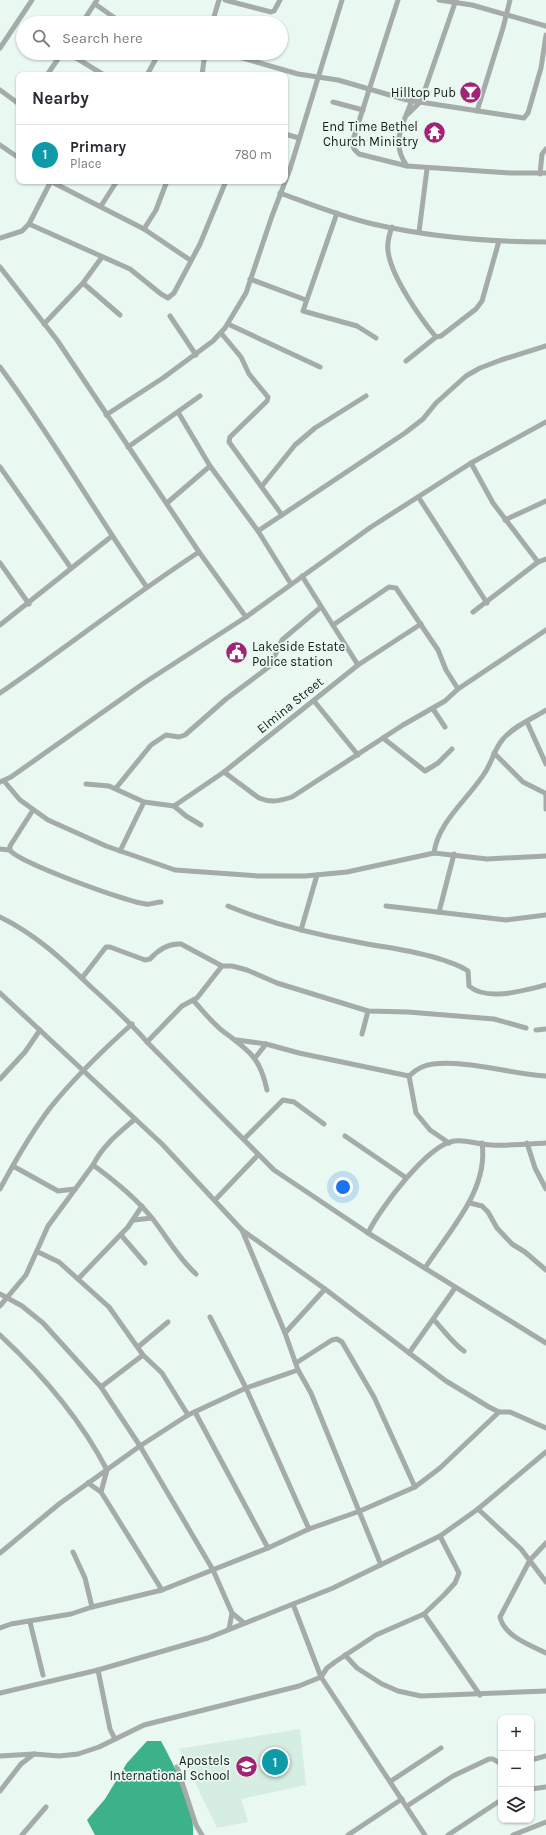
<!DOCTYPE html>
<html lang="en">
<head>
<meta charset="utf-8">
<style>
  :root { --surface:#fff; --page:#f2f2f3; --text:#2b2b33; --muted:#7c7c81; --line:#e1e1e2; --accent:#b45309 }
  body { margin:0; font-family:Karla,sans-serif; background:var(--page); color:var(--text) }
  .controls { position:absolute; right:12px; bottom:12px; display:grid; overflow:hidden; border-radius:8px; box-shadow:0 1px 3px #0004 }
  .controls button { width:36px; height:36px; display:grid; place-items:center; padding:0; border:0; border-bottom:1px solid var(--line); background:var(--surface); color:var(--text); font:20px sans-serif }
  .you { position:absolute; left:343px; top:1187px; width:14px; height:14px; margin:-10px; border:3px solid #fff; border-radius:50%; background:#1a73e8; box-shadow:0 0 0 6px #1a73e833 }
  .badge { display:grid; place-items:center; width:26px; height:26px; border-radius:50%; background:var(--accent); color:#fff; font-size:13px; font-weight:700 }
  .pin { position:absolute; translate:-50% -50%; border:2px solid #fff; box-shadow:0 1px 4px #0006 }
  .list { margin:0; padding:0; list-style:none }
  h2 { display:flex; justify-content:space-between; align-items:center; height:52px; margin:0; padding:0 16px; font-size:17px }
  h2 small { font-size:13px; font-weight:400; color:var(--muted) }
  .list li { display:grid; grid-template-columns:26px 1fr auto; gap:12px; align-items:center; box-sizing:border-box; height:60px; padding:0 16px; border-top:1px solid var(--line) }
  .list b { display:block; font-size:15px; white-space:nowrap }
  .list p { margin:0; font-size:13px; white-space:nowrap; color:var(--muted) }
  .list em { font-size:13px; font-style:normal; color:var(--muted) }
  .icon { flex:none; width:22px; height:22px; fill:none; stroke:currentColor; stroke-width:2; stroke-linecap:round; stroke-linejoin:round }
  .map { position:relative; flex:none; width:546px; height:1835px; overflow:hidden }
  .search { position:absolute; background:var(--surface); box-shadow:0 1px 3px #0004; left:16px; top:16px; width:272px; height:44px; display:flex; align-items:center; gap:10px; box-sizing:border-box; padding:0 14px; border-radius:22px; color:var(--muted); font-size:15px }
  .panel { position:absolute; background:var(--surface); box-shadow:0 1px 3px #0004; left:16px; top:72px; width:272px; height:112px; border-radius:8px }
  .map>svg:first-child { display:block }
  .built { fill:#d6ede2 }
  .water { fill:#3db189 }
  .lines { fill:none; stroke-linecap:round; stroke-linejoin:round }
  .minor { stroke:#a5aba8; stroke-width:5 }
  .labels { text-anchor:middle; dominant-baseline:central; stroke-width:3.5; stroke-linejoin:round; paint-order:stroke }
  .poi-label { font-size:13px; fill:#171d1a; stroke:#e9f8f1; text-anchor:end }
  .street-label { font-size:13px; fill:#171d1a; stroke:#e9f8f1 }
</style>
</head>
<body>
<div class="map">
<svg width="546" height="1835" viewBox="0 0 546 1835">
  <rect width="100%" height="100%" fill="#e9f8f1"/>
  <path class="built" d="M 300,1729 L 306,1785 L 241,1799 L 248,1822 L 217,1828 L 179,1749 Z"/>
  <path class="water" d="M 147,1741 L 161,1741 C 175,1767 195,1805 193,1835 L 95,1835 L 87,1820 L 105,1799 L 127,1763 Z"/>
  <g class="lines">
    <g class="minor">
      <path d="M 225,0 L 271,12 L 274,11 L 280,0"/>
      <path d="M 398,0 L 352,143 L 354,149 L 359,154 L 407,166"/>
      <path d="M 439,0 L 472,5 L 546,26"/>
      <path d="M 95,4 L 122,23"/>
      <path d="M 82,23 L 97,0"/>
      <path d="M 212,23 L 219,0"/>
      <path d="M 0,48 L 32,0"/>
      <path d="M 68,53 L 104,75"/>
      <path d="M 225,53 L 298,74 L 338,80 L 407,100 L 524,118 L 528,113 L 541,68 L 546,35"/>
      <path d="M 47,75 L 62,53"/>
      <path d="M 147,75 L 159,53"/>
      <path d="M 202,75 L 205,53"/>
      <path d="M 0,90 L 19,104"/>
      <path d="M 412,100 C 403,125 390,142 407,166 L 511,173 L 546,173"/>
      <path d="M 333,102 L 363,110"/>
      <path d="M 477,111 L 503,28 L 510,0"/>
      <path d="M 408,114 L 421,101 L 456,0"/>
      <path d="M 285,134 L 299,138"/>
      <path d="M 0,145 L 19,158"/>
      <path d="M 540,174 L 542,154 L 546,149"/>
      <path d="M 50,181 L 144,229 L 190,260"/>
      <path d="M 280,193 C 310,204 342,217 373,224 C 430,237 487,242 546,242"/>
      <path d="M 101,206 L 117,181"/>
      <path d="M 337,213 L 303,311 L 357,326 L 376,338"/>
      <path d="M 29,224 L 130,269 L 161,294 L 168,298 L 174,293 L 200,244 L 226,181"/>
      <path d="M 392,227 C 389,235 387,243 388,251 C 391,276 420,318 436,337"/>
      <path d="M 144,229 L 156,210 L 167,181"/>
      <path d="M 419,232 L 427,169"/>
      <path d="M 0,238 L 22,231 L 29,224 L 51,181"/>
      <path d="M 0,267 L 57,340 L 199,552 L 246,617"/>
      <path d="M 250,279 L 306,300"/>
      <path d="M 83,283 L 120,315"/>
      <path d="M 170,316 L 196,355"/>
      <path d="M 44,324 L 83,283 L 102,257"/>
      <path d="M 228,324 L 320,367"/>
      <path d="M 221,333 L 241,357 L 249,374 L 268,397 L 267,401 L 230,437 L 229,442 L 282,515"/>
      <path d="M 406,361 L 436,337 L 441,336 L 476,309 L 482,301 L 499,241"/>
      <path d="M 0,367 C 53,438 96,514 146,586"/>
      <path d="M 178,412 L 210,466 L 258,531 L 291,584"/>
      <path d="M 106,415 L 163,378 L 213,341 L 225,328 L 246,293 L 272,216 L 290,169 L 342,0"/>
      <path d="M 128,447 L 200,396"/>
      <path d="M 471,463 L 493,503 L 538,562"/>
      <path d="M 0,467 L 71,568"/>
      <path d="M 262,486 L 295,445 L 315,428 L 366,396"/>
      <path d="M 419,498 L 487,603"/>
      <path d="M 167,503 L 210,466"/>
      <path d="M 505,520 L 546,501"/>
      <path d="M 258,531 L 405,433 L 423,419 L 436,403 L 466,376 L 480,368 L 501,360 L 546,346"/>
      <path d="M 0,563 L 29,604"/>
      <path d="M 302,576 L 358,665"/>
      <path d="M 473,612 L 538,562 L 546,559"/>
      <path d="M 0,625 L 112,536"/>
      <path d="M 333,625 L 389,587 L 396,588 L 438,650 L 446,670 L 458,689"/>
      <path d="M 0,693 C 67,647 130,597 199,552"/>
      <path d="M 314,701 L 358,755"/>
      <path d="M 433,709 L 445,727"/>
      <path d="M 527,722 L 546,764"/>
      <path d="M 383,738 L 425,771 L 438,763 L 452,749"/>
      <path d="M 494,753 L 523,782 L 545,793"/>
      <path d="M 224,772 L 259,798 C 271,803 280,801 292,797 L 403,725 L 445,701 L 458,689 L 546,630"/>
      <path d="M 4,781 L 20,800 L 48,820 L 106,846 L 175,870 L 258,876 L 305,876 L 347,872 L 434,853 L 487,859 L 546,856"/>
      <path d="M 0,782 L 11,777 L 144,683 L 246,617 L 371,527 L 471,463 L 546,422"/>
      <path d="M 86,784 L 109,786 L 144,802 L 174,806 L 186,816 L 201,825"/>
      <path d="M 116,788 L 151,745 L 166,735 L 179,737 L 185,735 L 226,699 L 270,666 L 282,640 L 321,607"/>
      <path d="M 546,794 L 546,809"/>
      <path d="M 174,806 L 224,772 L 358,665 L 421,624"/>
      <path d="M 0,849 L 10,850 C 15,861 129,903 146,904 C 150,905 156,902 161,902"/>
      <path d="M 10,850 L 10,846 L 33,810"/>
      <path d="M 120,851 L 144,802"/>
      <path d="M 434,853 C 438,822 468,799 484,774 C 492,763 494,749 503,739 C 514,726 532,719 546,710"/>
      <path d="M 228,906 C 269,923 313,934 357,942 C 387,948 413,950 443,960 C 452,963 460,965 468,971 L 469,986 C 487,1002 526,990 546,985"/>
      <path d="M 386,906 L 506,920 L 546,915"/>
      <path d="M 439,912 L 454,854"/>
      <path d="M 0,917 C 35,934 62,959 90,986 C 110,1004 130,1022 147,1042 L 274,1170 L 368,1233 L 546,1343"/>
      <path d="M 301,930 L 317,875"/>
      <path d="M 82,978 L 106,947 L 110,947 L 145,960 L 150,959 C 158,950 169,943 181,944 L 222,966 L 232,966 L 247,970 L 277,983 L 368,1011 L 408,1012 L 494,1019 L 526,1028"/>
      <path d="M 0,993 L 162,1144 L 242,1230 L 325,1289 L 446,1381 L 489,1407 L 499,1412 L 510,1412 L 546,1428"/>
      <path d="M 193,1000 C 203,1011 213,1024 224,1032 C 249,1051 260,1057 267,1090"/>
      <path d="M 536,1030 L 546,1029"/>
      <path d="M 362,1034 L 368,1011"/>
      <path d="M 237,1040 L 266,1044 L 299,1053 L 409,1076"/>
      <path d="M 147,1042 L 182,1006 L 197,998 L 222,966"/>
      <path d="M 255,1058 L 266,1044"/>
      <path d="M 409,1076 C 415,1070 424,1065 433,1064 C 466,1060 512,1074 546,1076"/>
      <path d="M 409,1076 L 416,1113 L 430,1130 L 449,1143"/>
      <path d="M 0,1079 L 25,1052 L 40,1030"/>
      <path d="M 345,1136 L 405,1177"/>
      <path d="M 244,1139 L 283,1100 L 294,1102 L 324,1124"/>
      <path d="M 527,1143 L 535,1168 L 546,1189"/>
      <path d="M 93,1165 C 115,1181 135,1197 152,1218 C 167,1237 178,1258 196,1274"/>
      <path d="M 13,1166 L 58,1191 L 75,1189"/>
      <path d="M 0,1189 C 15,1161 31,1133 50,1108 C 74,1078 103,1050 132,1024"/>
      <path d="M 215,1200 L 258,1155"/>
      <path d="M 470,1203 L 482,1206 L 488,1212 L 497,1228 L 512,1244 L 525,1252 L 546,1270"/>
      <path d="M 134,1220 L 152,1218"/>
      <path d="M 242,1230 L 285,1333 L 298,1370 L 311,1393 L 381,1565"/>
      <path d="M 368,1233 C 379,1210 427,1145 454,1141 C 466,1139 479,1145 491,1145 C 509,1146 528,1144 546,1143"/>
      <path d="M 121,1235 L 145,1263"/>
      <path d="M 38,1252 L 59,1262 L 109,1307 L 143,1355 L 162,1373 L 188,1415"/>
      <path d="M 425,1268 C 449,1231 489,1190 482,1143"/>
      <path d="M 78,1279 L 128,1227 L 142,1206"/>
      <path d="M 0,1294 L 22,1306 L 43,1323 L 101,1387 L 140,1446 L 213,1570 L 232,1613 L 244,1623"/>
      <path d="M 0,1306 L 26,1275 L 48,1226 L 93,1165 C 103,1145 119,1133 135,1119"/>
      <path d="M 210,1317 L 246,1388 L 309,1529"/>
      <path d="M 433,1319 C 444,1330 452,1343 464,1351"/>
      <path d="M 285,1333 L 325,1289"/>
      <path d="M 0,1335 C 42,1374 80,1418 107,1470 L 101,1492"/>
      <path d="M 138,1347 L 168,1322"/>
      <path d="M 409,1353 L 455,1288"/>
      <path d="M 296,1363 L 332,1340 L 337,1339 L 342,1342 L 374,1397 L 415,1487"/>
      <path d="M 101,1387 L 143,1355"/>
      <path d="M 195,1412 L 268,1548"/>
      <path d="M 88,1483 L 101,1492 L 162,1590"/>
      <path d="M 478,1509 L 521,1549 L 546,1582"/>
      <path d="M 546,1543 L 530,1560 L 500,1617 C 504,1636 530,1645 546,1653"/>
      <path d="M 73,1552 L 85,1578 L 92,1607"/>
      <path d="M 0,1553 L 59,1504 L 140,1446 L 188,1415 L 246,1388 L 298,1370"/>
      <path d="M 293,1604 L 321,1677 L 425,1835"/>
      <path d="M 424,1614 L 480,1695"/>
      <path d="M 30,1622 L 43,1675"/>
      <path d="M 0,1628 L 11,1624 L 71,1614 L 92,1607 L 162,1590 L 268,1548 L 309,1529 L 360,1511 L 415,1487 L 440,1468 L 499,1412"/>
      <path d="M 229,1629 L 232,1613"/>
      <path d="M 345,1655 L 357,1668 L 382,1684 L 398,1691 L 421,1696 L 546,1691"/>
      <path d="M 98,1670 L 110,1729 L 115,1739"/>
      <path d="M 0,1693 L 98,1670 L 208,1638 L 333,1588 L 440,1536 L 478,1509 L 546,1452"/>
      <path d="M 0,1756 L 34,1754 L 59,1756 L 78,1754 L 99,1747 L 144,1725 L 299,1686 L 321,1677 L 327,1668 L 335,1662 L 376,1635 L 424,1614 L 444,1595 L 455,1583 L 459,1573 L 440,1536"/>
      <path d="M 531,1760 L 546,1756"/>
      <path d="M 177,1767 L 196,1825 L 202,1835"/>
      <path d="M 391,1781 L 441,1748"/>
      <path d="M 531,1789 L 546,1787"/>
      <path d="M 0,1791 L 21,1764 L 34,1754"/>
      <path d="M 407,1806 L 453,1776 L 489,1759 L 493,1759 L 501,1764"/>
      <path d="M 22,1835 L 46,1807"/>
      <path d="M 348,1835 L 402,1799"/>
      <path d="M 448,1835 L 501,1800"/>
      <path d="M 513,1835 L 546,1822"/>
    </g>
  </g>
  <defs>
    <symbol id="bar-disc" viewBox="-11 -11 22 22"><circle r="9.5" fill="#a22375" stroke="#e9f8f1"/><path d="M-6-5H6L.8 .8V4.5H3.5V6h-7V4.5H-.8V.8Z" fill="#fff"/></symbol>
    <symbol id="temple-disc" viewBox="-11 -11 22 22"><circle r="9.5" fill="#a22375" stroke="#e9f8f1"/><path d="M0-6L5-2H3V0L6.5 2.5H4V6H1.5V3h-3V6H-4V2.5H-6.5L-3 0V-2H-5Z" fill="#fff"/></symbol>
    <symbol id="civic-disc" viewBox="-11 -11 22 22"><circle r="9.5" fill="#a22375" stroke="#e9f8f1"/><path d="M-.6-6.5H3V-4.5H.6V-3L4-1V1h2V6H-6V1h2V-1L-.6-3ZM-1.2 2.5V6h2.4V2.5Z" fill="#fff"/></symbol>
    <symbol id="school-disc" viewBox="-11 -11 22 22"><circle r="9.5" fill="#a22375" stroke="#e9f8f1"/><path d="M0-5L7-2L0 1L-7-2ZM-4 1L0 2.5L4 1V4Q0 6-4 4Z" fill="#fff"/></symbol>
  </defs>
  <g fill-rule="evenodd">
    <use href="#bar-disc" x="458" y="80" width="25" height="25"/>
    <use href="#temple-disc" x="422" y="120" width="25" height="25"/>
    <use href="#civic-disc" x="224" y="640" width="25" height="25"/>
    <use href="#school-disc" x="234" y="1754" width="25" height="25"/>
  </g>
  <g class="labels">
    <g class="poi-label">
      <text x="456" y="92">Hilltop Pub</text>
      <text x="418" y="126">End Time Bethel<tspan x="418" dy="15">Church Ministry</tspan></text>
      <text x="252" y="646" text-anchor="start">Lakeside Estate<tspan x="252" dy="15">Police station</tspan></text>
      <text x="230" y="1760">Apostels<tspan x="230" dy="15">International School</tspan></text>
    </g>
    <g class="street-label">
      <text transform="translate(290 705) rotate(-39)">Elmina Street</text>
    </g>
  </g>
</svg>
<div class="controls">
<button>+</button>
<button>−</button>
<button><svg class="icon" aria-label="layers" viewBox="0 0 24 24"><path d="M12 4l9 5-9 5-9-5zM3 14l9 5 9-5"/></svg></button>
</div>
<div class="you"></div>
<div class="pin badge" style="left:275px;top:1762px;background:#0f9aa8">1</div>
<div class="search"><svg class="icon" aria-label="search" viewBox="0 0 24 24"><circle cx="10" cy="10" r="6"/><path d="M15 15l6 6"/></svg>Search here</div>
<section class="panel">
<h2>Nearby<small></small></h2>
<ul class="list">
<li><span class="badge" style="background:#0f9aa8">1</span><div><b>Primary</b><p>Place</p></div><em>780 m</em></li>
</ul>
</section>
</div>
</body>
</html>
